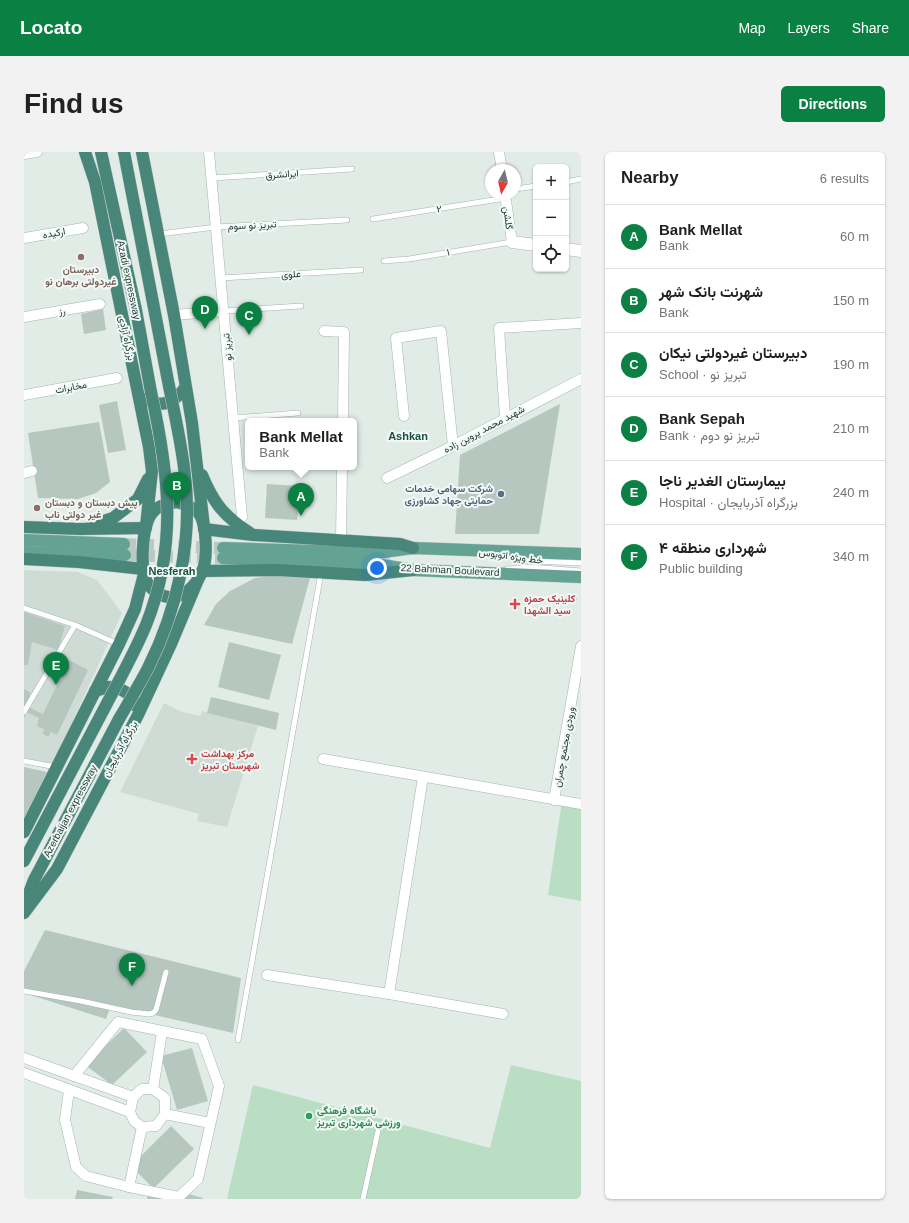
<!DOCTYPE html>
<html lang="en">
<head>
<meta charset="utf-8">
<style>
  :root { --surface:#fff; --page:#f2f2f2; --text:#202124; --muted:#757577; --line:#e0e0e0; --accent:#0b8043 }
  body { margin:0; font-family:Arial,Vazirmatn,sans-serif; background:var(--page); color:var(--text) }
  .controls { position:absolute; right:12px; top:12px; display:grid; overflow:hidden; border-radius:6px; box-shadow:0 1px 3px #0004 }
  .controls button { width:36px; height:36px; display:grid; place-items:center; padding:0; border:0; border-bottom:1px solid var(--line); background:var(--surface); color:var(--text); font:20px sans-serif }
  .compass { position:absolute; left:461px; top:12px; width:36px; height:36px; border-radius:50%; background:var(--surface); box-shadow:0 1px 3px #0004; rotate:188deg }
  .you { position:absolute; left:353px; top:416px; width:14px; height:14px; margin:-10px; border:3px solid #fff; border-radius:50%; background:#1a73e8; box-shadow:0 0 0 6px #1a73e833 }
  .badge { display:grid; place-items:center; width:26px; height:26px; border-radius:50%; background:var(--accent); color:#fff; font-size:13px; font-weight:700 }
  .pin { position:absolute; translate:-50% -33px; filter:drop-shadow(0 1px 2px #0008) }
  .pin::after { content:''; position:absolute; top:21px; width:14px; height:12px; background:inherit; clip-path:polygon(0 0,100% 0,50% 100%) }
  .popup { position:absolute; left:221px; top:266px; width:112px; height:52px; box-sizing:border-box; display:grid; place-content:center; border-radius:6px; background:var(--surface); filter:drop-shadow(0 1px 3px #0005); font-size:13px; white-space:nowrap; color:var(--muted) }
  .popup b { font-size:15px; color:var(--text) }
  .popup::after { content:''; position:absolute; left:50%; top:100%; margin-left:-8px; border:8px solid transparent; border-top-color:var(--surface) }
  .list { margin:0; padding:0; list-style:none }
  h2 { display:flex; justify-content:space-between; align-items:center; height:52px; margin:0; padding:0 16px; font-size:17px }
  h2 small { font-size:13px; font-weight:400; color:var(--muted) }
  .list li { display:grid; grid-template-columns:26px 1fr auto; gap:12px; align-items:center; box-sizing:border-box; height:64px; padding:0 16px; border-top:1px solid var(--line) }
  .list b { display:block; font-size:15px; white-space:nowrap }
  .list p { margin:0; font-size:13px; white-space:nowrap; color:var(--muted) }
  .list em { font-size:13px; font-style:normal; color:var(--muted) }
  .icon { flex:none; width:22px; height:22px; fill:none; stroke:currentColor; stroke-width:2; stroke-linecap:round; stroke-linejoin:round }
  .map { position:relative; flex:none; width:557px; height:1047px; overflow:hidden; border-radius:6px }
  header { display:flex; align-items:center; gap:24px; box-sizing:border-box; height:56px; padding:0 20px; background:var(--accent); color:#fff }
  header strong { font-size:19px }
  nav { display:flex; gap:22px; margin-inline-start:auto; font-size:14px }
  .intro { display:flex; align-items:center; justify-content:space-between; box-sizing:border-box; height:96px; padding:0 24px }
  h1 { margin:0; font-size:28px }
  .button { padding:10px 18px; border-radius:6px; background:var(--accent); color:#fff; font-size:14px; font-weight:700 }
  main { display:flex; gap:24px; padding:0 24px }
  aside { flex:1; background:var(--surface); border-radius:6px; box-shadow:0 1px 3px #0004 }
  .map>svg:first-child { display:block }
  .built { fill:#cfdcd6 }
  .green { fill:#b9dec3 }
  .building { fill:#b6c7c0 }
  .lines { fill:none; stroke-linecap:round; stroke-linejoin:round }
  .primary-tunnel { stroke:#bbc9c4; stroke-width:12; stroke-dasharray:12 6; stroke-linecap:butt }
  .service-casing { stroke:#a4b4ae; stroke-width:6 }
  .minor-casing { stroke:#a4b4ae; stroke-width:11 }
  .tertiary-casing { stroke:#a4b4ae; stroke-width:13 }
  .primary-casing { stroke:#c1c9c7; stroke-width:13 }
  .trunk-casing { stroke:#c1c9c7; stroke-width:13 }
  .service { stroke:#fff; stroke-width:5 }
  .minor { stroke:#fff; stroke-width:10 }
  .tertiary { stroke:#fff; stroke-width:12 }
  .primary { stroke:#64a394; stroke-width:12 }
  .trunk { stroke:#488679; stroke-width:12 }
  .trunk-bridge-casing { stroke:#c1c9c7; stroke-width:13; stroke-linecap:butt }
  .trunk-bridge { stroke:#488679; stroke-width:12 }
  .education-dot { fill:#8d6e63; stroke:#f1f8f5; stroke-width:1.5 }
  .service-dot { fill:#5c6f8a; stroke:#f1f8f5; stroke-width:1.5 }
  .health-dot { fill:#e0444e; stroke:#f1f8f5; stroke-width:1.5 }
  .leisure-dot { fill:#2e9e5b; stroke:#f1f8f5; stroke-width:1.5 }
  .labels { text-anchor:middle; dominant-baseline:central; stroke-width:4; stroke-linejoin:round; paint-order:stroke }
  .street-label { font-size:10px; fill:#213d36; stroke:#f1f8f5 }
  .education-label { font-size:10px; font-weight:bold; fill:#785e54; stroke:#f1f8f5 }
  .service-label { font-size:10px; font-weight:bold; fill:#4e5e75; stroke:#f1f8f5; text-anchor:end }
  .health-label { font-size:10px; font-weight:bold; fill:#be3a42; stroke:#f1f8f5; text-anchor:start }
  .leisure-label { font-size:10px; font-weight:bold; fill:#27864d; stroke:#f1f8f5; text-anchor:start }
  .neighbourhood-label { font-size:11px; font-weight:bold; fill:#1c5044; stroke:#f1f8f5 }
</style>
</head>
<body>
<header>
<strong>Locato</strong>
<nav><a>Map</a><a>Layers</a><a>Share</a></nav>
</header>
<div class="intro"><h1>Find us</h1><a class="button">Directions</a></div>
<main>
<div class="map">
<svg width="557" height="1047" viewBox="0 0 557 1047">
  <rect width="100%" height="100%" fill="#e1ece7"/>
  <g class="built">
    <path d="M 0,418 L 54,420 L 73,428 L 98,461 L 29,612 L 0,606 Z"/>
    <path d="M 140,551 L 158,560 L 176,564 L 178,559 L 234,574 L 203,675 L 173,669 L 175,662 L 96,640 Z"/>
  </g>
  <g class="green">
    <path d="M 538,649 L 557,652 L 557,749 L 524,743 Z"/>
    <path d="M 487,913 L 557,929 L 557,1047 L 203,1047 L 229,933 L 466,996 Z"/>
  </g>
  <g class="building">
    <path d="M 79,157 L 82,178 L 60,182 L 57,162 Z"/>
    <path d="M 93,249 L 102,298 L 84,301 L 75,253 Z"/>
    <path d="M 536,252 L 515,382 L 431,382 L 436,303 Z"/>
    <path d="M 75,270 L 86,330 L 72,341 L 54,347 L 14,346 L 4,281 Z"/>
    <path d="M 243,332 L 275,334 L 273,368 L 241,366 Z"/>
    <path d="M 254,423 L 286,426 L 268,492 L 180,473 L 192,452 L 206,439 L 231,426 Z"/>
    <rect x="550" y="444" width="3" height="5"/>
    <path d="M 0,460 L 41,474 L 34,498 L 8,490 L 4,513 L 0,513 Z"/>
    <path d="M 205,490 L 257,503 L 245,548 L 194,535 Z"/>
    <path d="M 45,508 L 64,518 L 33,583 L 27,580 L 24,585 L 18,581 L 21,578 L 13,574 L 15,566 L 2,560 L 0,567 L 0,537 L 6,540 L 4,555 L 19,562 Z"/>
    <path d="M 187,545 L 255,561 L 252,578 L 183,561 Z"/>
    <path d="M 0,615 L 23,620 L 0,666 Z"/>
    <path d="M 21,778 L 217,826 L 209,881 L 87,853 L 82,867 L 0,841 L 0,819 Z"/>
    <path d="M 100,876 L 123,900 L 88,933 L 61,913 Z"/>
    <path d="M 168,896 L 184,949 L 153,958 L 137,904 Z"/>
    <path d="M 147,974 L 170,997 L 130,1036 L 146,1047 L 123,1047 L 125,1035 L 128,1035 L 107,1014 Z"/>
    <path d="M 53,1038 L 89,1045 L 88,1047 L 51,1047 Z"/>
    <path d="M 157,1040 L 179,1046 L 179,1047 L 155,1047 Z"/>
  </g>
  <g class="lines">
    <g class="primary-tunnel">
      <path d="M 100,392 L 199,396"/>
      <path d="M 101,403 L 199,406"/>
    </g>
    <defs>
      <g id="service">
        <path d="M 188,26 L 328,17"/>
        <path d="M 542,30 L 557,27"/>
        <path d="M 491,37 L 512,34"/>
        <path d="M 349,67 L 482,46"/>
        <path d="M 135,82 L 192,75 L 323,68"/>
        <path d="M 360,109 L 385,107 L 488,90"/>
        <path d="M 197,126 L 337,118"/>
        <path d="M 200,159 L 277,154"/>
        <path d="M 209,266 L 274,261"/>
        <path d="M 480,404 L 506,409 L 557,411"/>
        <path d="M 483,417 L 506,415 L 557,419"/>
        <path d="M 0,456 L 51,473 L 94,492"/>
        <path d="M 0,560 L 51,473"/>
        <path d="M 0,609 L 32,615"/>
        <path d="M 0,839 L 57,849 L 107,860 L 125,862 L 129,861 L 132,858 L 142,820"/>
        <path d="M 214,888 L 297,421"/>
        <path d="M 339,1047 L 354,979"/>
      </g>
      <g id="minor">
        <path d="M 185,0 L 218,365"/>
        <path d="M 475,0 L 478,18"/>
        <path d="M 0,2 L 13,0"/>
        <path d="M 481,42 L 488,90"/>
        <path d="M 0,86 L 59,76"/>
        <path d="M 150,163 L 200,159"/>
        <path d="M 0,165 L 76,152"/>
        <path d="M 300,179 L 320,180 L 319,269"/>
        <path d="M 0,243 L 93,226"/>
        <path d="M 380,264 L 372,186 L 417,179 L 429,294"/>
        <path d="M 481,266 L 475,176 L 557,171"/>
        <path d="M 0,321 L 8,319"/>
        <path d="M 363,326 L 429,294 L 557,227"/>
        <path d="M 317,389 L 318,315"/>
        <path d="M 299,607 L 557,652"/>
        <path d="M 530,648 L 557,494"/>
        <path d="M 243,823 L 365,842 L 479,862"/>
        <path d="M 365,842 L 399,625"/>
        <path d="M 0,906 L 109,945"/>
        <path d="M 0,921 L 106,960"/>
        <path d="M 118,937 L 129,937 L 141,946 L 141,962 L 132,974 L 118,975 L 110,969 L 106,960 L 109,945 Z"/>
        <path d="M 129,937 L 138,880"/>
        <path d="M 45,938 L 41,968 L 52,1015 L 62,1024 L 105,1035 L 155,1045 L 174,1027 L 195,934 L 178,887 L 94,870 L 50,924"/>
        <path d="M 141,962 L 186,971"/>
        <path d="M 105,1035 L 118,975"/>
      </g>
      <g id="tertiary">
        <path d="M 488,90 L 512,93"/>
        <path d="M 542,97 L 557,99"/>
      </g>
      <g id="primary">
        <path d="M 0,388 L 100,392"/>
        <path d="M 199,396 L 352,401 L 389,396 L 557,402"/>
        <path d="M 0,400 L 101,403"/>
        <path d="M 199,406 L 351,412 L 389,418 L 557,425"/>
      </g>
      <g id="trunk">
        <path d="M 61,0 L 71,30 L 125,295 L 128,319 L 122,374"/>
        <path d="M 77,0 L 112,158 L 127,240"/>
        <path d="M 100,0 L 145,234"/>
        <path d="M 118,0 L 150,163 L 168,271 L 180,375"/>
        <path d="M 121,247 C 139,257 150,250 161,236"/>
        <path d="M 178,323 C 190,352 200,364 226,381"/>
        <path d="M 152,350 C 160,352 168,354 174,360 C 183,371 184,407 178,420 C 172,433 160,447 144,445 C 136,444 128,438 124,432 C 115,418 118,374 128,361 C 134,353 144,352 152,350 Z"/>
        <path d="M 68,373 L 89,366 L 114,347 L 124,327"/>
        <path d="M 0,375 L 56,377 L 122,376"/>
        <path d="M 180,377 L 229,383 L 376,392 L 389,396"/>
        <path d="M 0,407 L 55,410 L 119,417"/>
        <path d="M 178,419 L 253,418 L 341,423 L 389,418"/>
        <path d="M 71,539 C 75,538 80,536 84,535 C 96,534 109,543 112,554"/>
        <path d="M 0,680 L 95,492 L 111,457 L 120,422"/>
        <path d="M 0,709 L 80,557"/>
        <path d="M 0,754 L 10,728 L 95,567"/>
        <path d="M 0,761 L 33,717 L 114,563 L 147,492 L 176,423"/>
      </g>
    </defs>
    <use href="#service" class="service-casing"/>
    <use href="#minor" class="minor-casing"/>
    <use href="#tertiary" class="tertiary-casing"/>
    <use href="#primary" class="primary-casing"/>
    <use href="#trunk" class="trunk-casing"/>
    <use href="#service" class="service"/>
    <use href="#minor" class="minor"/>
    <use href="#tertiary" class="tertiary"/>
    <use href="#primary" class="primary"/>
    <use href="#trunk" class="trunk"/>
    <defs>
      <g id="trunk-bridge">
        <path d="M 80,557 C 94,530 110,502 122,473 C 154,393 145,322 127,240"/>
        <path d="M 95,567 C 105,550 115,533 124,516 C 153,458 169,389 161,324 C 158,294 151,264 145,234"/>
      </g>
    </defs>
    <use href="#trunk-bridge" class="trunk-bridge-casing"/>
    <use href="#trunk-bridge" class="trunk-bridge"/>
  </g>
  <g class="education-dot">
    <circle cx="57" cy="105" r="4"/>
    <circle cx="13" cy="356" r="4"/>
  </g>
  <circle class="service-dot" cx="477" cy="342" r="4"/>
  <g class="health-dot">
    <path d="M489 446h4v4h4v4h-4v4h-4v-4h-4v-4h4z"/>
    <path d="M166 601h4v4h4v4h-4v4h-4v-4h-4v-4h4z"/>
  </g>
  <circle class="leisure-dot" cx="285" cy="964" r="4"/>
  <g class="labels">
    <g class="street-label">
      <text transform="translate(258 22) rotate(-4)">ایرانشرق</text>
      <text transform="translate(415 57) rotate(-9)">۲</text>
      <text transform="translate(484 66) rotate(82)">گلشن</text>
      <text transform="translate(228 73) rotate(-3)">تبریز نو سوم</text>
      <text transform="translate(30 81) rotate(-10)">ارکیده</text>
      <text transform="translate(424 100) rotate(-9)">۱</text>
      <text transform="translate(267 122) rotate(-3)">علوی</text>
      <text transform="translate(105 128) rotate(78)">Azadi expressway</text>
      <text transform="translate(38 159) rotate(-10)">رز</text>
      <text transform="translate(103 186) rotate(78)">بزرگراه آزادی</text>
      <text transform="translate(203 195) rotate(-95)">تبریز نو</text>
      <text transform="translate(47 235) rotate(-11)">مخابرات</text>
      <text transform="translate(460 277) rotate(-28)">شهید محمد پروین زاده</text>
      <text transform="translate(487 404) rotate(8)">خط ویژه اتوبوس</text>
      <text transform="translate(426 418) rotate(3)">22 Bahman Boulevard</text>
      <text transform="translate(540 595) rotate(-80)">ورودی مجتمع چمران</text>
      <text transform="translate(96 597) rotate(-62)">بزرگراه آذربایجان</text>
      <text transform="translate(46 659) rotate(-62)">Azerbaijan expressway</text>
    </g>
    <g class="education-label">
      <text x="57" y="117">دبیرستان<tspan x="57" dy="12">غیردولتی برهان نو</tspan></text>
      <text x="21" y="350" text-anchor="start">پیش دبستان و دبستان<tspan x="21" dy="12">غیر دولتی ناب</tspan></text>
    </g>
    <g class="service-label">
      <text x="469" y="336">شرکت سهامی خدمات<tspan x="469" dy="12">حمایتی جهاد کشاورزی</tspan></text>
    </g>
    <g class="health-label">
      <text x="500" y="446">کلینیک حمزه<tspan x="500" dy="12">سید الشهدا</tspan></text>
      <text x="177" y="601">مرکز بهداشت<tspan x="177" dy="12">شهرستان تبریز</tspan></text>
    </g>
    <g class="leisure-label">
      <text x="293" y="958">باشگاه فرهنگی<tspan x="293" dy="12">ورزشی شهرداری تبریز</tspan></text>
    </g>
    <g class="neighbourhood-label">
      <text x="384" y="284">Ashkan</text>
      <text x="148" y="419">Nesferah</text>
    </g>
  </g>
</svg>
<div class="controls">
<button>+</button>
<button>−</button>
<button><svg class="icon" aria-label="locate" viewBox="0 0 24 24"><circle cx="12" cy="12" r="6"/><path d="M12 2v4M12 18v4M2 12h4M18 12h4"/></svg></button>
</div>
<svg class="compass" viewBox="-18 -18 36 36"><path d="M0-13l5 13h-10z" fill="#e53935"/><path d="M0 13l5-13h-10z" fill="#757577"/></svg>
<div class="you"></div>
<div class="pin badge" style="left:277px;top:364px">A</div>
<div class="popup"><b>Bank Mellat</b>Bank</div>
<div class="pin badge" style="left:153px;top:353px">B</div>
<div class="pin badge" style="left:225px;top:183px">C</div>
<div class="pin badge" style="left:181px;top:177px">D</div>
<div class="pin badge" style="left:32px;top:533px">E</div>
<div class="pin badge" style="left:108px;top:834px">F</div>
</div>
<aside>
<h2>Nearby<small>6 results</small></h2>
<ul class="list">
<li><span class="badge">A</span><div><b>Bank Mellat</b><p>Bank</p></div><em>60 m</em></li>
<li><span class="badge">B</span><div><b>شهرنت بانک شهر</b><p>Bank</p></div><em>150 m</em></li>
<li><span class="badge">C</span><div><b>دبیرستان غیردولتی نیکان</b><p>School · تبریز نو</p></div><em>190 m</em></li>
<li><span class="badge">D</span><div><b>Bank Sepah</b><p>Bank · تبریز نو دوم</p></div><em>210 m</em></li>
<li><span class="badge">E</span><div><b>بیمارستان الغدیر ناجا</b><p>Hospital · بزرگراه آذربایجان</p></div><em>240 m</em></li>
<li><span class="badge">F</span><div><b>شهرداری منطقه ۴</b><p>Public building</p></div><em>340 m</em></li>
</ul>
</aside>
</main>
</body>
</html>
